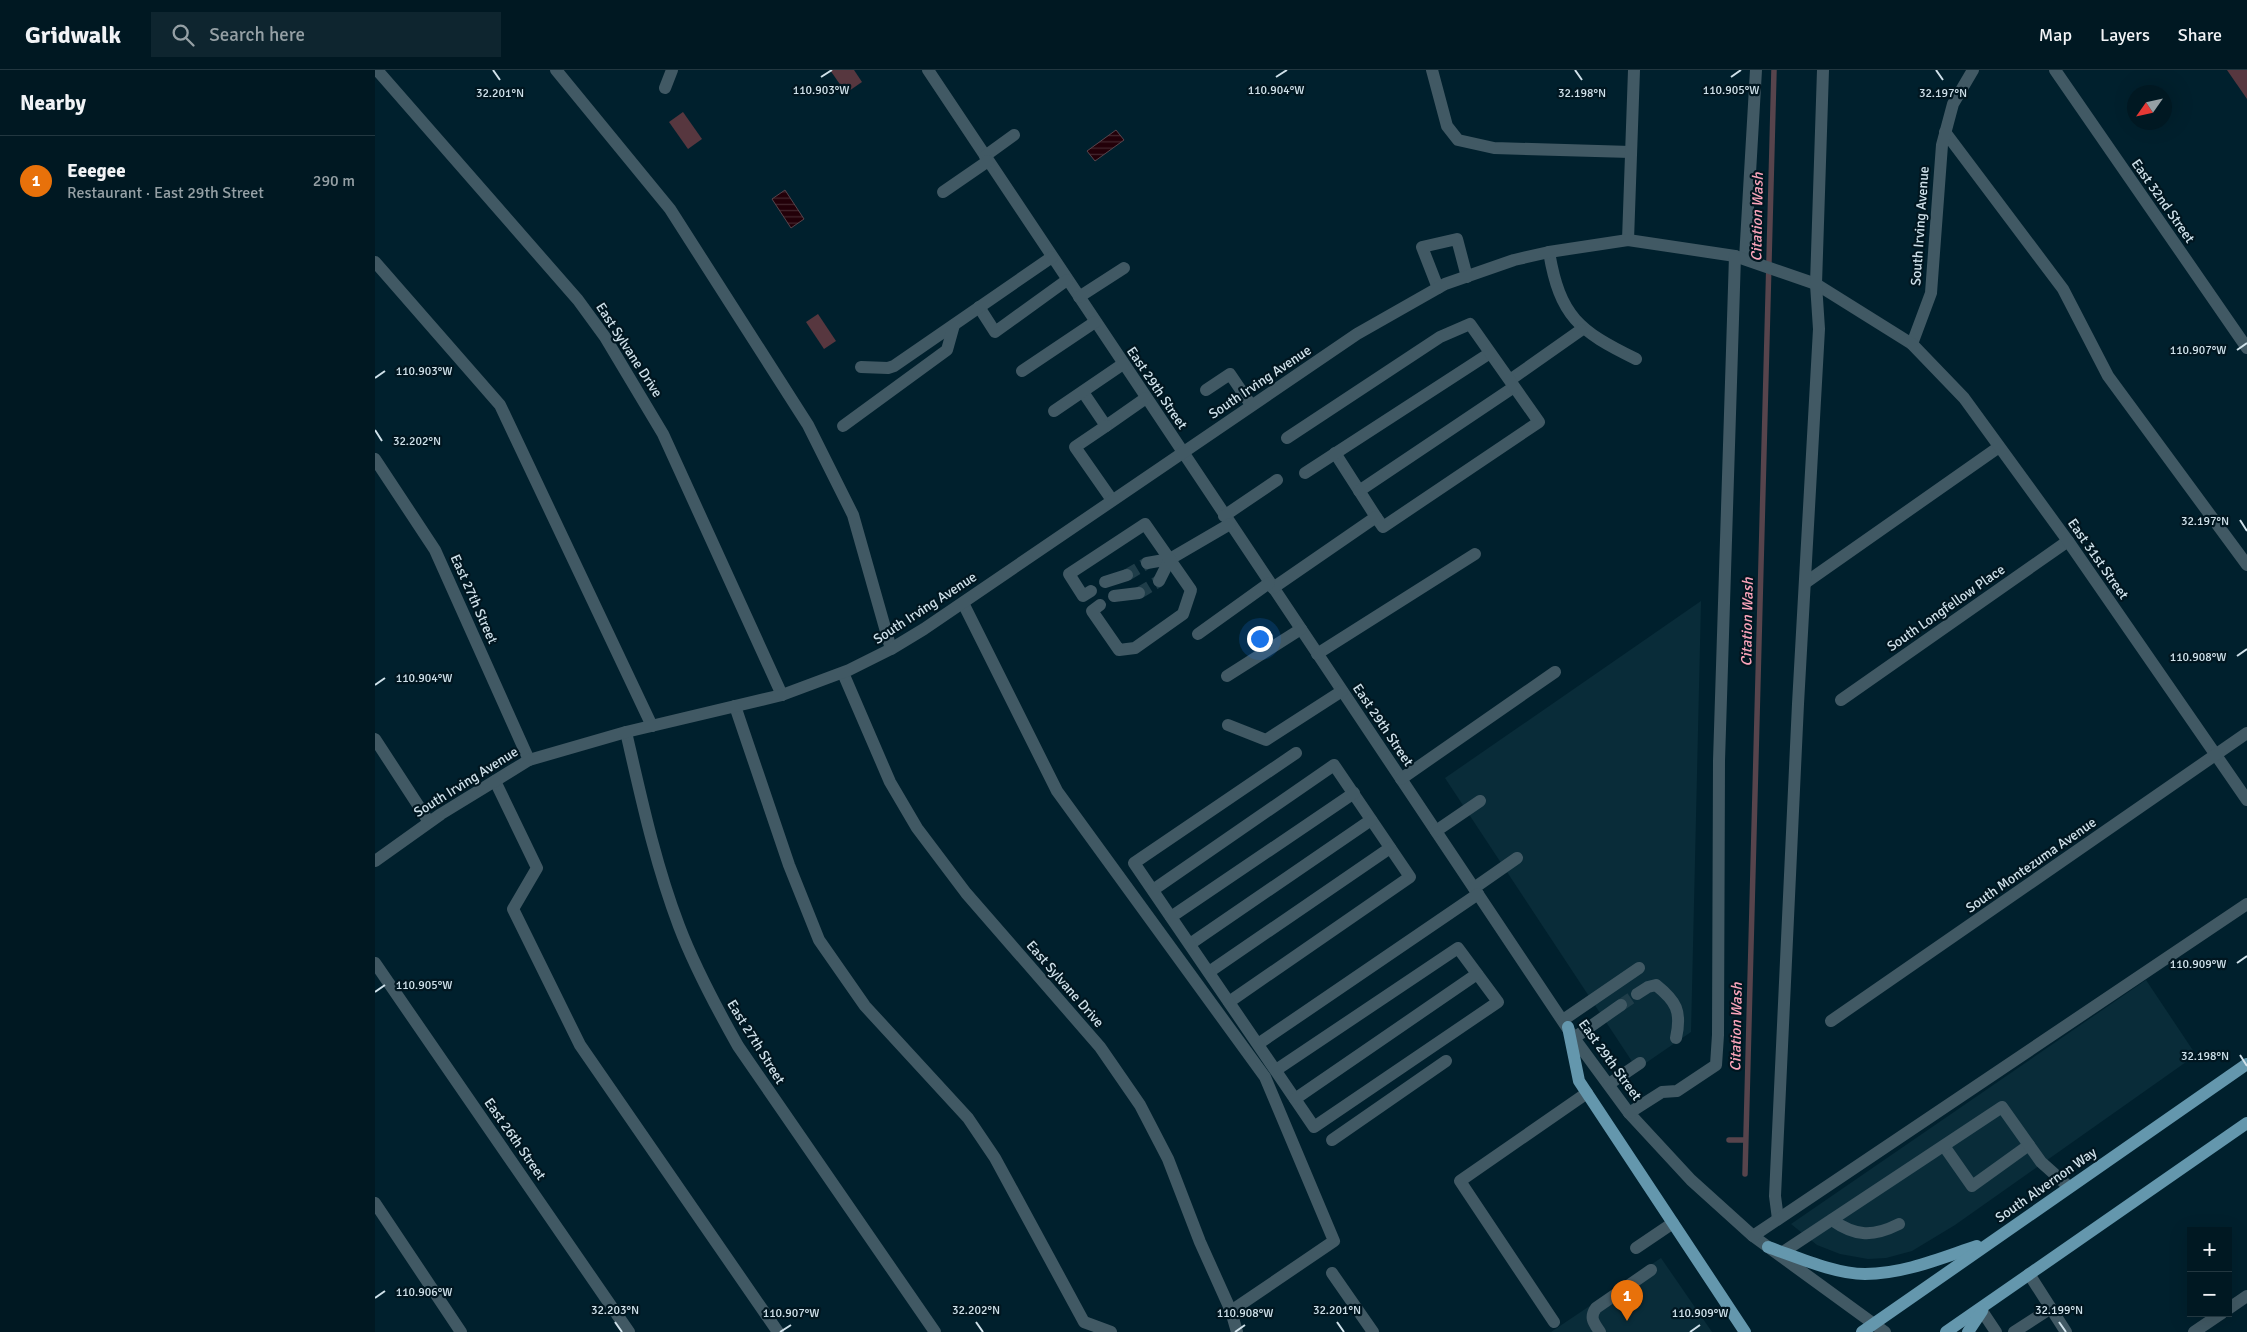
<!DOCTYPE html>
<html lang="en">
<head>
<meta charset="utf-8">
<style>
  :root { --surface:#001822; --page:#0e252f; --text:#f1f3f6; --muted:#95a0a5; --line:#223740; --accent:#f29ab0 }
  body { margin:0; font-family:Signika,sans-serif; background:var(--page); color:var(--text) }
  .controls { position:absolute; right:15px; bottom:15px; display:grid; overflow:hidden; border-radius:0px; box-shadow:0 5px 20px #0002 }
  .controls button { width:45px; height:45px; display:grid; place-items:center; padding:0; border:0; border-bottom:1px solid var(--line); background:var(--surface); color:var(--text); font:25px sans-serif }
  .compass { position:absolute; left:1752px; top:15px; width:45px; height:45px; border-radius:50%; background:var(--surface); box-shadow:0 5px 20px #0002; rotate:236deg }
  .you { position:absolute; left:884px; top:568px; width:18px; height:18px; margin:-12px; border:4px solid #fff; border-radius:50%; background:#1a73e8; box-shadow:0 0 0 8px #1a73e833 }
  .badge { display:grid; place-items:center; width:32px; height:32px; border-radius:50%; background:var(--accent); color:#fff; font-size:16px; font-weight:700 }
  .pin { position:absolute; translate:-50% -41px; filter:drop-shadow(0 1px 2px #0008) }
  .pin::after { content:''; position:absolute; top:26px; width:18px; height:15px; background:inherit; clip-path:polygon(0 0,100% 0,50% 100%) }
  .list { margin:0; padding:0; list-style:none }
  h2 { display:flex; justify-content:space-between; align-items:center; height:65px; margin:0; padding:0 20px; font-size:21px }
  h2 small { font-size:16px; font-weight:400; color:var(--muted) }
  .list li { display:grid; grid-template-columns:32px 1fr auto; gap:15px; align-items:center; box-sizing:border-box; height:90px; padding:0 20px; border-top:1px solid var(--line) }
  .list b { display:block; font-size:19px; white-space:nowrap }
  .list p { margin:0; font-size:16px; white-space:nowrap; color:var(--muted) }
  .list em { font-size:16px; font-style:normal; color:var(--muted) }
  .icon { flex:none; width:28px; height:28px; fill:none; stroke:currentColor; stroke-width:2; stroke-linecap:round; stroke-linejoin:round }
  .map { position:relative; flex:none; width:1872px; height:1262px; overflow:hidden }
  header { display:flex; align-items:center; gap:30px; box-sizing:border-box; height:70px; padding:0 25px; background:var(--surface); border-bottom:1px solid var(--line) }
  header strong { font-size:24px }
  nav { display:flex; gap:28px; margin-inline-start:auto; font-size:18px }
  .search { width:350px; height:45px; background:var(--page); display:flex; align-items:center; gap:12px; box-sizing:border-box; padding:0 18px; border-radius:0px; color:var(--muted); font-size:19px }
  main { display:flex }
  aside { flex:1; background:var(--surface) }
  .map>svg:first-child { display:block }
  .built { fill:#092c39 }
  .green { fill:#57373f }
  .water { fill:url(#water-rules); stroke:#57444c }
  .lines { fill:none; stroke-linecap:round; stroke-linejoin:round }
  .stream { stroke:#57444c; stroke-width:5.5 }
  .minor-tunnel { stroke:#1f3d49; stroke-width:12; stroke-dasharray:12 6; stroke-linecap:butt }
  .minor { stroke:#415964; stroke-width:12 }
  .major { stroke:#6497ad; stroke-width:12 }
  .ticks { fill:none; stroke:#cfe1ea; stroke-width:2 }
  .labels { text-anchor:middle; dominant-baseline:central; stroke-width:4.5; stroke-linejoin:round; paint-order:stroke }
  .street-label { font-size:14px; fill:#cfe1ea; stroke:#001620 }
  .water-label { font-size:15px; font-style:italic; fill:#fca5bb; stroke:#001620 }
  .ticks-label { font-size:12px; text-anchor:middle; fill:#cfe1ea; stroke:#001620; stroke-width:4.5; stroke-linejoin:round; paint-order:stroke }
</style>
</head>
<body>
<header>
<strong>Gridwalk</strong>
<div class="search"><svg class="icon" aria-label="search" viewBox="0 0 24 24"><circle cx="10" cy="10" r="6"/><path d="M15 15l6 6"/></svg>Search here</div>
<nav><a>Map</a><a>Layers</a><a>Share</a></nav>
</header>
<main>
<aside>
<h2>Nearby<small></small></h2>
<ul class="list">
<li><span class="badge" style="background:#e8710a">1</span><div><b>Eeegee</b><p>Restaurant · East 29th Street</p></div><em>290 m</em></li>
</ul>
</aside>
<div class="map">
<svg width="1872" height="1262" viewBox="0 0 1872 1262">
  <defs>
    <pattern id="water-rules" width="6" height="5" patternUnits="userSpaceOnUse" patternTransform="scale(1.25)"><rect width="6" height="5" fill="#230009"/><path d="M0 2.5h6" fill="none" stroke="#42252d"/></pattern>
  </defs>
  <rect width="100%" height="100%" fill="#00202d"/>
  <g class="built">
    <path d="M 1326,531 L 1316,962 L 1262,999 L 1070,708 Z"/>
    <path d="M 1771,910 L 1821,985 L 1580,1155 L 1537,1181 L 1511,1188 L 1493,1189 L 1465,1184 L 1442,1175 L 1416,1154 Z"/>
    <path d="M 1286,1188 L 1337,1262 L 1176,1262 Z"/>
  </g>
  <g class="green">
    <path d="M 455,0 L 479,0 L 487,12 L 471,23 Z"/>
    <path d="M 1852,0 L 1872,0 L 1872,29 Z"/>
    <path d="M 308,42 L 327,69 L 313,79 L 294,52 Z"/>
    <path d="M 443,244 L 461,271 L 449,279 L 431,252 Z"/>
  </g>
  <g class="water">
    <path d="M 741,60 L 749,70 L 720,91 L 712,81 Z"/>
    <path d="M 410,120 L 429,149 L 416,158 L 397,129 Z"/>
  </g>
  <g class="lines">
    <g class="stream">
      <path d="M 1354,1070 L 1370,1070"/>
      <path d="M 1370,1104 L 1399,0"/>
    </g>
    <g class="minor-tunnel">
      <path d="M 752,505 L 772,493"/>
      <path d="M 764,523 L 784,511"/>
      <path d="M 1246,935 L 1262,924"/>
    </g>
    <g class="minor">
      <path d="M 2,0 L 203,230 L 230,267 L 288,364 L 407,625"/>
      <path d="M 181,0 L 295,139 L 433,355 L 478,445 L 516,579"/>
      <path d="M 553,0 L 1199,968 L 1254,1043 L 1316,1110 L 1378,1166 L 1510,1262"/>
      <path d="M 1057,0 L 1072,56 L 1083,70 L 1119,78 L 1256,82"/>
      <path d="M 1680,0 L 1872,278"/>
      <path d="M 290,18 L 297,0"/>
      <path d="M 1570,62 L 1688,219 L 1733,306 L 1872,495"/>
      <path d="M 610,86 L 639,65"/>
      <path d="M 568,122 L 613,91"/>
      <path d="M 1253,170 L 1259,0"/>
      <path d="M 1174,182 C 1185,247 1204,261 1261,289"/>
      <path d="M 1370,189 L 1381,0"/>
      <path d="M 0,192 L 125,335 L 277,656"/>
      <path d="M 1063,218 L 1047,177 L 1082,169 L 1092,207"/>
      <path d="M 704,227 L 749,198"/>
      <path d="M 604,237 L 620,262 L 692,210"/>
      <path d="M 1537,274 L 1556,223 L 1567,75 L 1578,34 L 1598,0"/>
      <path d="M 486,297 L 513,298 L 519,296 L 677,187"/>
      <path d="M 647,301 L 720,252"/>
      <path d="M 1135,310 L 1206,260"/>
      <path d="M 831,320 L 855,304 L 876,335"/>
      <path d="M 708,322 L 731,356 L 771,328"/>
      <path d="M 679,341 L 748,294"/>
      <path d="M 468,356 L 572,280 L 579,255"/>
      <path d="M 731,356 L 700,377 L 737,430"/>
      <path d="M 960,383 L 1001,447"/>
      <path d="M 0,389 L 60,480 L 154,690"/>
      <path d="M 930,403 L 1115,283"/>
      <path d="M 984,421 L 1139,317"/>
      <path d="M 849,446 L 902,410"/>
      <path d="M 772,493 L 795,489 L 855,454"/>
      <path d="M 784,511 L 795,489"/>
      <path d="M 730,512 L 752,505"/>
      <path d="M 1430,513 L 1624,377"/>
      <path d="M 898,518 L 1001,447 L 1008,457 L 1164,352 L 1095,254 L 1065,267 L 912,368"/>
      <path d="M 716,521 L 708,526 L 694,504 L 770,454 L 816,520 L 808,544 L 760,578 L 744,580 L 717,541 L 725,535"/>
      <path d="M 739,526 L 764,523"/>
      <path d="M 588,533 L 682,721 L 890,1007 L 959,1171 L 856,1241"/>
      <path d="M 823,564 L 894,513"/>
      <path d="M 942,584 L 1100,484"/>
      <path d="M 468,603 L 515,712 L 542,758 L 591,823 L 725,977 L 765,1035 L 793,1089 L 825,1172 L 856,1241 L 862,1262"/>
      <path d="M 852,606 L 926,559"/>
      <path d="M 1466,630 L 1693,471"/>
      <path d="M 360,636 L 414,795 L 444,870 L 490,936 L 593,1048 L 620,1088 L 709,1252 L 736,1262"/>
      <path d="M 853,655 L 891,670 L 967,621"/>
      <path d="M 251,662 C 266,727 280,793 304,856 C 320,898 341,937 363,976 L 560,1262"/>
      <path d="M 0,669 L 54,752"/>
      <path d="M 1026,709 L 1180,602"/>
      <path d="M 120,711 L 162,798 L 138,839 L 205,975 L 403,1262"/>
      <path d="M 1061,761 L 1105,731"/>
      <path d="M 0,791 L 66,744 L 154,690 L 251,662 L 407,625 L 474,600 L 516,579 L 549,559 L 982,264 L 1070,214 L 1139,190 L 1174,182 L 1253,170 L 1360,186 L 1441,214 L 1537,274 L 1589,328 L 1693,471 L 1872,730"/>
      <path d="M 1099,818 L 1142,788"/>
      <path d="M 778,820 L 959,695 L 1035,807 L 854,932"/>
      <path d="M 796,847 L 979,723"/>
      <path d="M 815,874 L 996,750"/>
      <path d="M 0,893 L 254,1262"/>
      <path d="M 834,902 L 1015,778"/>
      <path d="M 1262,924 L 1273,917 L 1281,915 C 1301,931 1307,941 1301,968"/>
      <path d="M 1188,950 L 1264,898"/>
      <path d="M 1456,951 L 1872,663"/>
      <path d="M 1199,968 L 1246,935"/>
      <path d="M 883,974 L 1103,824"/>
      <path d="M 901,1000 L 1083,878 L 1123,932 L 939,1057 L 759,793 L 921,683"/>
      <path d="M 1234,1014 L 1265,993"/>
      <path d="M 920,1029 L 1102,904"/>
      <path d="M 1254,1043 L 1287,1022 L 1302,1021 L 1341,995 L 1343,965 L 1344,691 L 1360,186"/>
      <path d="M 957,1070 L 1071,991"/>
      <path d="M 1569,1076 L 1597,1116 L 1654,1075"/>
      <path d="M 0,1133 L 86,1262"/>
      <path d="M 1403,1149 L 1400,1126 L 1423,634 L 1444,259 L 1441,214 L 1448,0"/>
      <path d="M 1457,1150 C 1481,1167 1498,1167 1524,1154"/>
      <path d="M 1378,1166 L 1872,834"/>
      <path d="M 1261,1178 L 1298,1153"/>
      <path d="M 1408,1182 L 1627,1037 L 1666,1092 L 1694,1117"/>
      <path d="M 957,1203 L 998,1262"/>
      <path d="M 1654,1204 L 1691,1262"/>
      <path d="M 1853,1239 L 1872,1226"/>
      <path d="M 1607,1241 L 1621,1262"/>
      <path d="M 1179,1252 L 1085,1111 L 1212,1023"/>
      <path d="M 1225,1262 C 1219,1253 1214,1248 1221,1238 L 1276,1200"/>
      <path d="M 1639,1262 L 1676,1238"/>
      <path d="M 1819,1262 L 1847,1243"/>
    </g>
    <g class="major">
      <path d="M 1193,957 L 1204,1011 L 1370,1262"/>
      <path d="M 1393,1177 C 1422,1187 1460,1204 1490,1204 C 1529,1204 1566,1188 1602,1176"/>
      <path d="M 1487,1262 L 1872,994"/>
      <path d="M 1571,1262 L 1872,1053"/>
      <path d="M 1593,1262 L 1607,1241"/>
    </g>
  </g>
  <path class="ticks" d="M 118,0 L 125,10M 1200,0 L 1207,10M 1561,0 L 1568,10M 446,7 L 457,0M 901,7 L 912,0M 1356,7 L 1366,0M 1862,280 L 1872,273M 0,308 L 10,301M 0,360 L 7,371M 1865,450 L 1872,461M 1862,586 L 1872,579M 0,615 L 10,608M 1862,893 L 1872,886M 0,922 L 10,915M 1865,985 L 1872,996M 0,1228 L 10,1221M 240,1252 L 247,1262M 601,1252 L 608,1262M 962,1252 L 969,1262M 1684,1252 L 1691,1262M 405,1262 L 416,1255M 860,1262 L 870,1255M 1315,1262 L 1325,1255"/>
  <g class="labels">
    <g class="street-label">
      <text transform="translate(1788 131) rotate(55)">East 32nd Street</text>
      <text transform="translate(1545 156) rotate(-86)">South Irving Avenue</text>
      <text transform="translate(254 280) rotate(57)">East Sylvane Drive</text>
      <text transform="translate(885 312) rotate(-34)">South Irving Avenue</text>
      <text transform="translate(782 318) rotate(56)">East 29th Street</text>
      <text transform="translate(1723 489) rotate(55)">East 31st Street</text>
      <text transform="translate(99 529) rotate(66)">East 27th Street</text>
      <text transform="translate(550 538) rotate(-33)">South Irving Avenue</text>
      <text transform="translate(1571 538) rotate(-35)">South Longfellow Place</text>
      <text transform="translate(1008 655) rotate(56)">East 29th Street</text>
      <text transform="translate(91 712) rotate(-32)">South Irving Avenue</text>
      <text transform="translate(1656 795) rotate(-35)">South Montezuma Avenue</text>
      <text transform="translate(690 914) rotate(49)">East Sylvane Drive</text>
      <text transform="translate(381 972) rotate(58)">East 27th Street</text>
      <text transform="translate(1235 990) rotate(54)">East 29th Street</text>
      <text transform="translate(140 1069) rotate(55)">East 26th Street</text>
      <text transform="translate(1671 1115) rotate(-35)">South Alvernon Way</text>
    </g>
    <g class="water-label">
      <text transform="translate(1382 147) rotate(-89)">Citation Wash</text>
      <text transform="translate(1372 552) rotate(-89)">Citation Wash</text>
      <text transform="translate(1361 957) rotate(-89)">Citation Wash</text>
    </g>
  </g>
  <g class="ticks-label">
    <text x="446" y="24">110.903°W</text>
    <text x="901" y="24">110.904°W</text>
    <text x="1356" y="24">110.905°W</text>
    <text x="125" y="27">32.201°N</text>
    <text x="1207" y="27">32.198°N</text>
    <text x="1568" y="27">32.197°N</text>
    <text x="1823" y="284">110.907°W</text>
    <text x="49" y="305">110.903°W</text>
    <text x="42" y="375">32.202°N</text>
    <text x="1830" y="455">32.197°N</text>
    <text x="1823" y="591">110.908°W</text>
    <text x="49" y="612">110.904°W</text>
    <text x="1823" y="898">110.909°W</text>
    <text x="49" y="919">110.905°W</text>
    <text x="1830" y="990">32.198°N</text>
    <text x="49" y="1226">110.906°W</text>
    <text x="240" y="1244">32.203°N</text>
    <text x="601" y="1244">32.202°N</text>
    <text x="962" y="1244">32.201°N</text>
    <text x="1684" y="1244">32.199°N</text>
    <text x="416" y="1247">110.907°W</text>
    <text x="870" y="1247">110.908°W</text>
    <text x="1325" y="1247">110.909°W</text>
  </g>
</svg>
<div class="controls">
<button>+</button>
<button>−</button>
</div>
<svg class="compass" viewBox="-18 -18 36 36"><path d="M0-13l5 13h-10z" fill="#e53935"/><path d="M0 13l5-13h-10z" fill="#95a0a5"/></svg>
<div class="you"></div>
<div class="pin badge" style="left:1252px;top:1251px;background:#e8710a">1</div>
</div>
</main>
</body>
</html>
